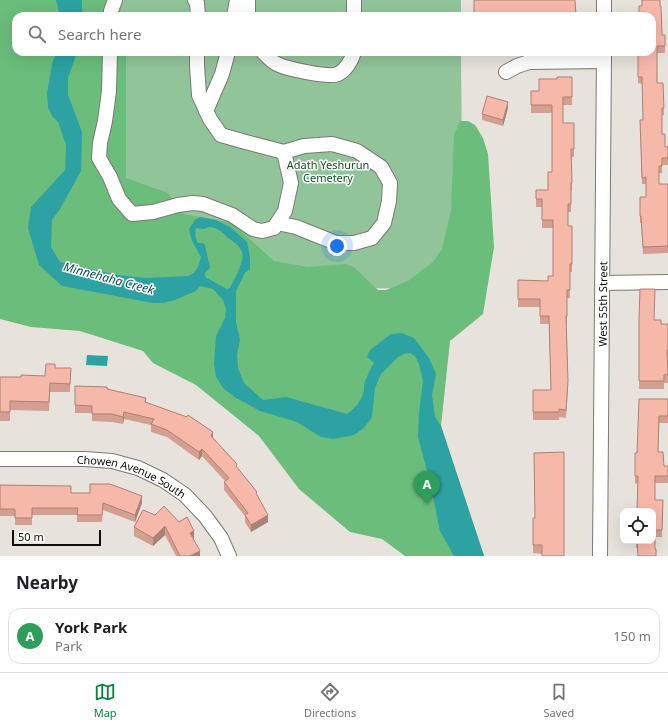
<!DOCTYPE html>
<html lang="en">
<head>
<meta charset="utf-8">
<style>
  :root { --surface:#fff; --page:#f6f6f6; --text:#202124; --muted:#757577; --line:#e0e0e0; --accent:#0b8043 }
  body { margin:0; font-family:"Noto Sans",sans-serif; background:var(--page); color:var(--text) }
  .controls { position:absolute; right:12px; bottom:12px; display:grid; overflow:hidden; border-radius:8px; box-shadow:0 4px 16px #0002 }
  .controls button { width:36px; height:36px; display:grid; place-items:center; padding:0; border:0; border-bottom:1px solid var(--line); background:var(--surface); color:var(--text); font:20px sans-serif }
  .scale { position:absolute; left:12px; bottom:10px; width:89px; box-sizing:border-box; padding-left:4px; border:2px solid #0e0d0b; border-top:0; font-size:11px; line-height:14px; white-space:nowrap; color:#0e0d0b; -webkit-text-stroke:3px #fff; paint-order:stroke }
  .you { position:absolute; left:337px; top:246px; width:14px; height:14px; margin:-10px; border:3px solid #fff; border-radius:50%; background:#1a73e8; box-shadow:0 0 0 6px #1a73e833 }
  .badge { display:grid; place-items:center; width:26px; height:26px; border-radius:50%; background:var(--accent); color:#fff; font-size:13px; font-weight:700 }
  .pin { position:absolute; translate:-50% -33px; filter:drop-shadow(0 1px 2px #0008) }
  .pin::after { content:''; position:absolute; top:21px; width:14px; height:12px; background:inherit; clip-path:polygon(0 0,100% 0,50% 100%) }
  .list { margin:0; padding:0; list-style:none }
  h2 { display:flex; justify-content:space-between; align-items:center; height:52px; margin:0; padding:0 16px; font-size:17px }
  h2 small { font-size:13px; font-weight:400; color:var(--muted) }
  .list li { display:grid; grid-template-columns:26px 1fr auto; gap:12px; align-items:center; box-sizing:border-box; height:56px; margin:0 8px 8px; padding:0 8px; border:1px solid var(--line); border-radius:12px }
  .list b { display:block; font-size:15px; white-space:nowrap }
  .list p { margin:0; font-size:13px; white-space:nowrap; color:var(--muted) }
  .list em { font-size:13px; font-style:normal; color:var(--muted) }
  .icon { flex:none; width:22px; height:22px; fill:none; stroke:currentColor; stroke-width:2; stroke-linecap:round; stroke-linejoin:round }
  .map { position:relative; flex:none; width:668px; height:556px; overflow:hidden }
  .search { position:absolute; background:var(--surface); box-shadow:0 4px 16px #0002; left:12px; right:12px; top:12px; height:44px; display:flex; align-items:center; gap:10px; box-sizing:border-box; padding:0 14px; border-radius:12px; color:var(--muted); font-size:15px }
  .sheet { height:116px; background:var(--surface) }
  nav { display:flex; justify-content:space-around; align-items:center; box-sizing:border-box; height:56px; border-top:1px solid var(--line); background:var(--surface); font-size:11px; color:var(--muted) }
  nav a { display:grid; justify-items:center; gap:2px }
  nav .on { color:var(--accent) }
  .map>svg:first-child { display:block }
  .green { fill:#92c49a }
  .forest { fill:#6bbd7c }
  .water { fill:#2da2a3; fill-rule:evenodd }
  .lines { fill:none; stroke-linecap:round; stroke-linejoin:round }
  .minor-casing { stroke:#7c7873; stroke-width:16 }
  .minor { stroke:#fff; stroke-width:14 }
  .wall { fill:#d49e91 }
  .shaded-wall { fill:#ac8176 }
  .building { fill:#f6b8a9; stroke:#ac8176 }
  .labels { text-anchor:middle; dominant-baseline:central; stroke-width:3; stroke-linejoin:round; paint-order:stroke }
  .park-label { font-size:11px; fill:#155026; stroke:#fff }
  .street-label { font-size:11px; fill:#0e0d0b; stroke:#fff }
  .water-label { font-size:12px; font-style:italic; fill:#074c4d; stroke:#fff }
</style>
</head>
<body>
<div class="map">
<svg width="668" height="556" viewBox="0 0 668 556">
  <rect width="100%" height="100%" fill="#e7e2dc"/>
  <g class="green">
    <rect x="63" y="0" width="398" height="16"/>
    <path d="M 63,52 L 461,52 L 463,281 L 427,288 L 244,289 L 64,284 Z"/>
  </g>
  <path class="forest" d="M 0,0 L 119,0 L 121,16 L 16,16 L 16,52 L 126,52 L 126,178 L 168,193 L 184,214 L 232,223 L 274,261 L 308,267 L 346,264 L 354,267 L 378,290 L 386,290 L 408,281 L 433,262 L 442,249 L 451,211 L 454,135 L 460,121 L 468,121 L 475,125 L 483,138 L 488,154 L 494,247 L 483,314 L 450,341 L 441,426 L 484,556 L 405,556 L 382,539 L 350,532 L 299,489 L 259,436 L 196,385 L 153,363 L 143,351 L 80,331 L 31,327 L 0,319 Z"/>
  <g class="water">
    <path d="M 56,0 L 82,0 L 82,8 L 83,16 L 60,16 Z"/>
    <path d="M 56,52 L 77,52 L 68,78 L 68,95 L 82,132 L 81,171 L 60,209 L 52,220 L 51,247 L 60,262 L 117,275 L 146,278 L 188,276 C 198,272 198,267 201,257 L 192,241 L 189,229 L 195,220 L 200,217 L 216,220 L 230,227 L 247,242 L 250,257 L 250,269 L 245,273 L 236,291 L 236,322 L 240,340 L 237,355 L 238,368 L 244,383 L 263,400 L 286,397 L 347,414 C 355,408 362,401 364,390 C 364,387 364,384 365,381 C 368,375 370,369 374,363 L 367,357 L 370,350 L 391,334 L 402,333 L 414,338 L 429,358 L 436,374 L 432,395 L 435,417 L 441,426 L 484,556 L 454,556 L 440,531 L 429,478 L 418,437 L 419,413 L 423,381 L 419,364 L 415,356 L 410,353 L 404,354 L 398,357 L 381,374 L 375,388 L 372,417 L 364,428 L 354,435 L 333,439 L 321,437 L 297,422 L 260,411 L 236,398 L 223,388 L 216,377 L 214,364 L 216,336 L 225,318 L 226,309 L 223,300 L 213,289 L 200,286 L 196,291 L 175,300 L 163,303 L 153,303 L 62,286 L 50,275 L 39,265 L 28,228 L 31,207 L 65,170 L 66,145 L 58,122 L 52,116 L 48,107 L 47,93 L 52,64 ZM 209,227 C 219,228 222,232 228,238 C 233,241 240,246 242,252 C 245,262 234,279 230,288 L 227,289 L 205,277 L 205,273 L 210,268 L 205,245 L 202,243 L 198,243 C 195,238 195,234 196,228 L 204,229 Z"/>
    <path d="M 87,355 L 108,356 L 107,366 L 86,365 Z"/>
  </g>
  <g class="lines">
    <defs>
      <g id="minor">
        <path d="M 195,0 L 197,3 L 198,16"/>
        <path d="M 111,16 L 111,11 L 115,0"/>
        <path d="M 234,16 L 237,0"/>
        <path d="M 248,16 L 248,0"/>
        <path d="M 354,16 L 354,0"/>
        <path d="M 604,16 L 604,0"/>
        <path d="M 110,52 L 109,91 L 105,121 L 100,143 L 99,158 L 110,177 L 119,199 L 132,214 L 153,212 L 178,205 L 193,203 L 203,204 L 232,215 L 253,229 L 262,231 L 274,228 L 285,211 L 291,183 L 284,152 L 242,141 L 221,135 L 210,119 L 199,95 L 197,66 L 197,52"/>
        <path d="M 263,52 C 267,56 272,62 277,64 C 287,69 329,78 338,74 C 346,70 352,60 354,52"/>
        <path d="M 506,72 L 517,66 L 529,62 L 604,61"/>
        <path d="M 206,111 L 222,74 L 228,52"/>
        <path d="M 277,223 L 296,227 L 336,243 L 354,243 L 372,238 L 384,223 L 389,201 L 390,183 L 381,167 L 357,151 L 332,144 L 304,146 L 284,152"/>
        <path d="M 602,283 L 668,282"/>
        <path id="s1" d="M 0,459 L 85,459 L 112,461 L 138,468 L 163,480 L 185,495 L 205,516 L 221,538 L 229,556"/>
        <path id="s2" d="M 600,556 L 604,52"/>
      </g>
    </defs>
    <use href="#minor" class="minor-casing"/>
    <use href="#minor" class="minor"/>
  </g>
  <g class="wall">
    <path d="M 642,6 L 660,6 L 662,35 L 665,35 L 665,53 L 657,53 L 657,83 L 663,83 L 664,115 L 662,115 L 662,134 L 665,147 L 668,147 L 668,165 L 662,165 L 662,173 L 659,173 L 659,184 L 668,184 L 668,253 L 643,254 L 641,223 L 640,223 L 640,197 L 646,197 L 646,184 L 642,184 L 640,120 L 643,120 L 642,84 L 638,83 L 638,52 Z"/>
    <path d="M 572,77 L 572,105 L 563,105 L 563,123 L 574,123 L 574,157 L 571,157 L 572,191 L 571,191 L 571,212 L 568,212 L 568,226 L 572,226 L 572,272 L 570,272 L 570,298 L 567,298 L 567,324 L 566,324 L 568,389 L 566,418 L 559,417 L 559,420 L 533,420 L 533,390 L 551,390 L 549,324 L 540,324 L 540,307 L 518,307 L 518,280 L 548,281 L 553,276 L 553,228 L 542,228 L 542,207 L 536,207 L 536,190 L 548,190 L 552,172 L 552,113 L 531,113 L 531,91 L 539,91 L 557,79 Z"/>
    <path d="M 508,108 L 503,126 L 482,120 L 482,114 Z"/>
    <path d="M 639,320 L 655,320 L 661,324 L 668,324 L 668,383 L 664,383 L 664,389 L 639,389 Z"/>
    <path d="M 55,368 L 71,368 L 70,392 L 50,392 L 49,411 L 10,410 L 10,421 L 0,421 L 0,377 L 21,377 L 45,376 Z"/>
    <path d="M 75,386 L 107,389 L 146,402 L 213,438 L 237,468 L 257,495 L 268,522 L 251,532 L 245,522 L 245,516 L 224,490 L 224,482 L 225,481 L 202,456 L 199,460 L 167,437 L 151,432 L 151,425 L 124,419 L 123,424 L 112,422 L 92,421 L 92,413 L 75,413 Z"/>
    <path d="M 668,399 L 668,423 L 659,423 L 658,452 L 664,466 L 668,466 L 668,483 L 655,483 L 655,500 L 663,500 L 662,537 L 655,537 L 637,548 L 636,548 L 638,483 L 635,484 L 635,453 L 637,453 Z"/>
    <path d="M 564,452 L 542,554 L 533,553 L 533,518 L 535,518 Z"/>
    <path d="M 0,485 L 71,493 L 142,503 L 135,522 L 103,510 L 102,522 L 77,522 L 77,515 L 32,515 L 32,525 L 15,525 L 15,516 L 0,516 Z"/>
    <path d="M 143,510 L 194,539 L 200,556 L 176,556 L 165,535 L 153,546 L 134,536 L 134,527 Z"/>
  </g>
  <g class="shaded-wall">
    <path d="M 508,102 L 508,108 L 503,126 L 503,120 Z"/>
    <path d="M 124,412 L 124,419 L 123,424 L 123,417 Z"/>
    <path d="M 213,432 L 213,439 L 211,436 Z"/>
    <path d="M 202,449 L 202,456 L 199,460 L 199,452 Z"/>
    <path d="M 142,496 L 142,503 L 135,522 L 135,515 Z"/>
    <path d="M 268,515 L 268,522 L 251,532 L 251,525 Z"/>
    <path d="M 165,526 L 165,535 L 153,546 L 153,538 Z"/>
    <path d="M 194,531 L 194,539 L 190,533 Z"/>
    <path d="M 200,551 L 200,556 L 190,556 Z"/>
  </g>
  <g class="building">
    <path d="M 474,0 L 575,0 L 576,16 L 474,16 Z"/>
    <path d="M 642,0 L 660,0 L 660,6 L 661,6 L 662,35 L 665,35 L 665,46 L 657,46 L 657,83 L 663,83 L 664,108 L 662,108 L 662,134 L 665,134 L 665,147 L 668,147 L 668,158 L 662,158 L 662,166 L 659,166 L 659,184 L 668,184 L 668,246 L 643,247 L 641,216 L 640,216 L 640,197 L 646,197 L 646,177 L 642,178 L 640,120 L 643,120 L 642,77 L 638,77 L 638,52 L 652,52 L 652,16 L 639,16 L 639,6 L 642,6 Z"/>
    <path d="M 557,77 L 572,77 L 572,97 L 563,97 L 563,123 L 574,123 L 574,149 L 571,149 L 572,183 L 571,183 L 571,204 L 568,204 L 568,226 L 572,226 L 572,264 L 570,264 L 570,290 L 567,290 L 567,316 L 566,316 L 568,381 L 566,410 L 559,409 L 559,412 L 533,412 L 533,390 L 551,390 L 549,316 L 540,316 L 540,299 L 518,299 L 518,280 L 548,281 L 548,276 L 553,276 L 553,220 L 542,220 L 542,199 L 536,199 L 536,190 L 548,190 L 548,172 L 552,172 L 552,105 L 531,105 L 531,91 L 539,91 L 539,79 L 557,79 Z"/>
    <path d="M 487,96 L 508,102 L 503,120 L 482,114 Z"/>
    <path d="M 640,289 L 655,289 L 654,320 L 661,320 L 661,324 L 668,324 L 668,350 L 667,350 L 668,374 L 664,375 L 664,381 L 639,381 L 639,320 Z"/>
    <path d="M 46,364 L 55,364 L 55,368 L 71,368 L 70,384 L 50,383 L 49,402 L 10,401 L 10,412 L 0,412 L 0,377 L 21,377 L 21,375 L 45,376 Z"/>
    <path d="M 75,386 L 107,387 L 107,389 L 146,398 L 145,402 L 187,417 L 188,415 L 213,432 L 211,436 L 237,464 L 236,466 L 257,492 L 256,493 L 268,515 L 251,525 L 245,515 L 248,513 L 224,482 L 229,478 L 202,449 L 199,452 L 167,430 L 151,424 L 154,419 L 124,412 L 123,417 L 112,414 L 92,414 L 92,406 L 75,405 Z"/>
    <path d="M 639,399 L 668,399 L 668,416 L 659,416 L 658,452 L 663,452 L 664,466 L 668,466 L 668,476 L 655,476 L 655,500 L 663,500 L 662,530 L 655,530 L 655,549 L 656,549 L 656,556 L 638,556 L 637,541 L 653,541 L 653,511 L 637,511 L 638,476 L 635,476 L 635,453 L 637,453 Z"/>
    <path d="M 564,452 L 564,556 L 542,556 L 542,545 L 533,545 L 533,518 L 535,518 L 534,453 Z"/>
    <path d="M 90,484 L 110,484 L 142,496 L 135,515 L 103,503 L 102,515 L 77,515 L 78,508 L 32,508 L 32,518 L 15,518 L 15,509 L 0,509 L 0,485 L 71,486 L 71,493 L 90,493 Z"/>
    <path d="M 164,506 L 179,522 L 187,517 L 194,531 L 190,533 L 200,551 L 190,556 L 180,556 L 165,526 L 153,538 L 134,527 L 143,510 L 155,515 Z"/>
  </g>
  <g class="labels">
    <g class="park-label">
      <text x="328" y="164">Adath Yeshurun<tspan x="328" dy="13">Cemetery</tspan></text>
    </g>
    <g class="street-label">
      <text stroke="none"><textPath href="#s2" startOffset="252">West 55th Street</textPath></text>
      <text stroke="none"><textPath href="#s1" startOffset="135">Chowen Avenue South</textPath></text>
    </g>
    <g class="water-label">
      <text transform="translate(109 278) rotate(15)">Minnehaha Creek</text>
    </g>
  </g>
</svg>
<div class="controls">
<button><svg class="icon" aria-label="locate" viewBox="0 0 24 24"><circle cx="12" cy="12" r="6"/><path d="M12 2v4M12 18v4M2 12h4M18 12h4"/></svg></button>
</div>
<div class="scale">50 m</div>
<div class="you"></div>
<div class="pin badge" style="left:427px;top:504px;background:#2e9e5b">A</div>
<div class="search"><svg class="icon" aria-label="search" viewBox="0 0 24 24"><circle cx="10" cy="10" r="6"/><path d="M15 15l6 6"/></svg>Search here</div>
</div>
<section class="sheet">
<h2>Nearby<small></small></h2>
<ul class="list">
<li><span class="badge" style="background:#2e9e5b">A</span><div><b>York Park</b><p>Park</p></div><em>150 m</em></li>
</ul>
</section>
<nav>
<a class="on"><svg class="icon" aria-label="map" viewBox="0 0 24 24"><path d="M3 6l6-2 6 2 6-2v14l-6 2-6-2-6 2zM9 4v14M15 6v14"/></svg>Map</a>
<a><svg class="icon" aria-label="directions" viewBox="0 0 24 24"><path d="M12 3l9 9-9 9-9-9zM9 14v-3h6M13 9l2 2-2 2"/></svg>Directions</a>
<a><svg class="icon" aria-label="saved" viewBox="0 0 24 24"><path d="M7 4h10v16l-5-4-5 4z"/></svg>Saved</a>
</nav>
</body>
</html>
